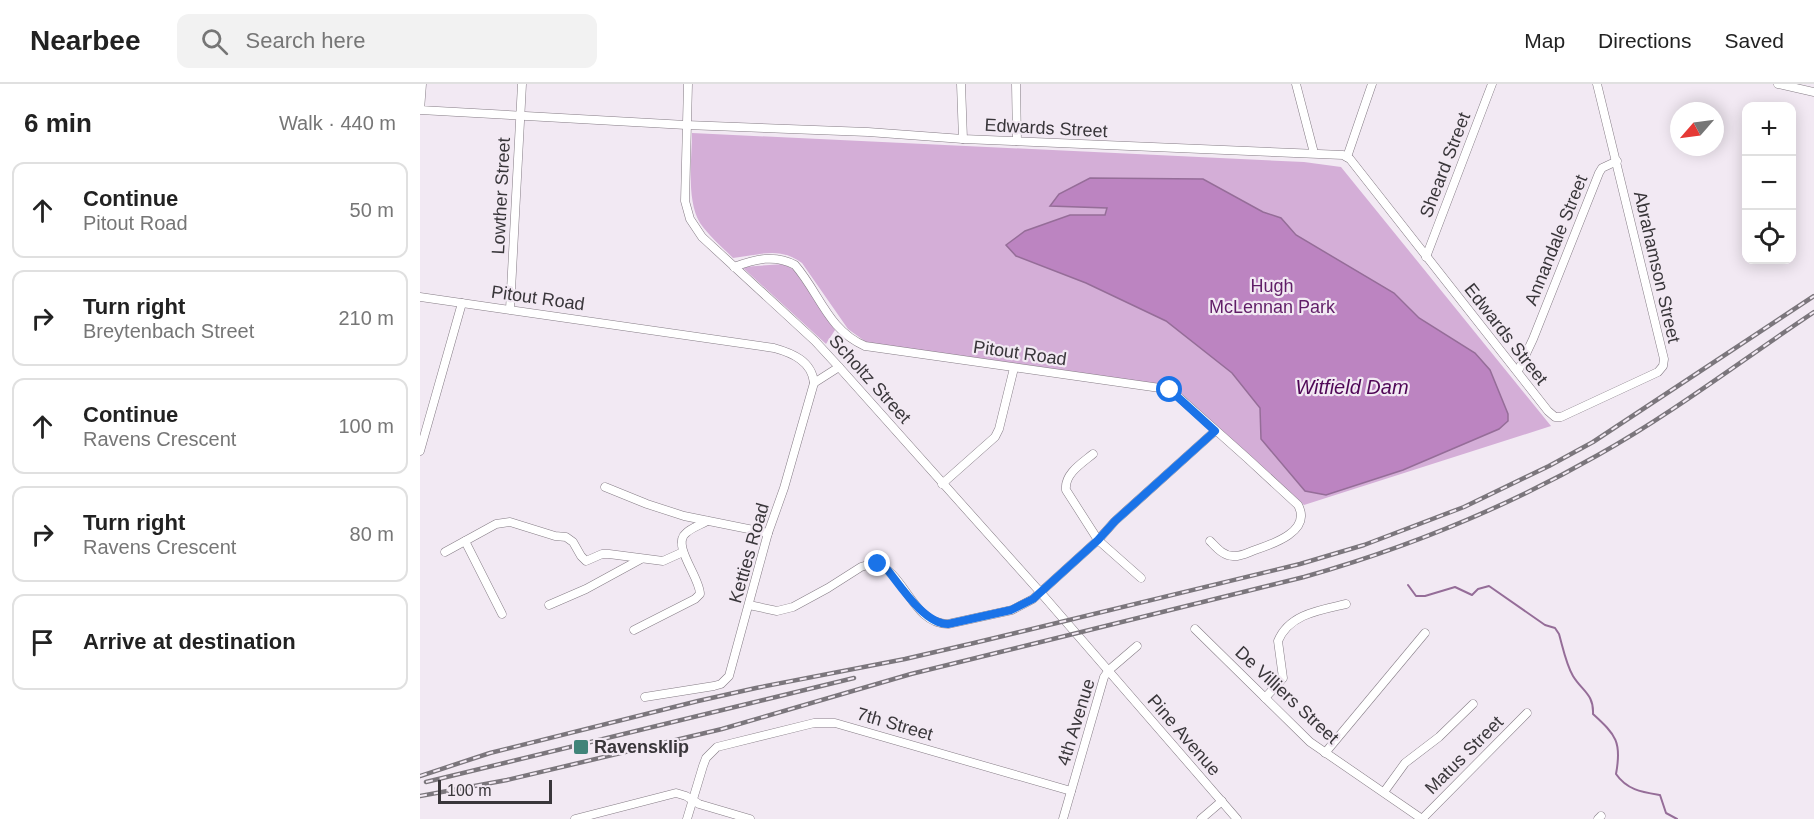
<!DOCTYPE html>
<html lang="en">
<head>
<meta charset="utf-8">
<style>
  :root { --surface:#fff; --page:#f2f2f2; --text:#222; --muted:#767676; --line:#e0e0e0 }
  body { margin:0; font-family:Arial,sans-serif; background:var(--page); color:var(--text) }
  .controls { position:absolute; right:18px; top:18px; display:grid; overflow:hidden; border-radius:12px; box-shadow:0 3px 15px #0003 }
  .controls button { width:54px; height:54px; display:grid; place-items:center; padding:0; border:0; border-bottom:2px solid var(--line); background:var(--surface); color:var(--text); font:30px sans-serif }
  .compass { position:absolute; left:1250px; top:18px; width:54px; height:54px; border-radius:50%; background:var(--surface); box-shadow:0 3px 15px #0003; rotate:242deg }
  .scale { position:absolute; left:18px; bottom:15px; width:114px; box-sizing:border-box; padding-left:6px; border:3px solid #39363a; border-top:0; font-size:16px; line-height:21px; white-space:nowrap; color:#39363a; -webkit-text-stroke:4px #f2e9f3; paint-order:stroke }
  .stop { position:absolute; width:18px; height:18px; margin:-14px; border:4px solid #1a73e8; border-radius:50%; background:#fff }
  .stop.end { background:#1a73e8; border-color:#fff; box-shadow:0 2px 6px #0008 }
  .list { margin:0; padding:0; list-style:none }
  h2 { display:flex; justify-content:space-between; align-items:center; height:78px; margin:0; padding:0 24px; font-size:26px }
  h2 small { font-size:20px; font-weight:400; color:var(--muted) }
  .list li { display:grid; grid-template-columns:39px 1fr auto; gap:18px; align-items:center; box-sizing:border-box; height:96px; margin:0 12px 12px; padding:0 12px; border:2px solid var(--line); border-radius:12px }
  .list b { display:block; font-size:22px; white-space:nowrap }
  .list p { margin:0; font-size:20px; white-space:nowrap; color:var(--muted) }
  .list em { font-size:20px; font-style:normal; color:var(--muted) }
  .icon { flex:none; width:33px; height:33px; fill:none; stroke:currentColor; stroke-width:2; stroke-linecap:round; stroke-linejoin:round }
  .map { position:relative; flex:none; width:1394px; height:735px; overflow:hidden }
  header { display:flex; align-items:center; gap:36px; box-sizing:border-box; height:84px; padding:0 30px; background:var(--surface); border-bottom:2px solid var(--line) }
  header strong { font-size:28px }
  nav { display:flex; gap:33px; margin-inline-start:auto; font-size:21px }
  .search { width:420px; height:54px; background:var(--page); display:flex; align-items:center; gap:15px; box-sizing:border-box; padding:0 21px; border-radius:12px; color:var(--muted); font-size:22px }
  main { display:flex }
  aside { flex:1; background:var(--surface) }
  .map>svg:first-child { display:block }
  .green { fill:#d4aed7 }
  .water { fill:#bc84c1; stroke:#956d98; stroke-width:1.5 }
  .lines { fill:none; stroke-linecap:round; stroke-linejoin:round }
  .stream { stroke:#956d98; stroke-width:2 }
  .street-casing { stroke:#857c85; stroke-width:9 }
  .street { stroke:#fff; stroke-width:8 }
  .rail-casing { stroke:#7b767c; stroke-width:4.5 }
  .rail { stroke:#f2e9f3; stroke-width:2; stroke-dasharray:7; stroke-linecap:butt }
  .route { stroke:#1a73e8; stroke-width:8 }
  .poi-dot { fill:#408479; stroke:#f2e9f3; stroke-width:2 }
  .labels { text-anchor:middle; dominant-baseline:central; stroke-width:4.5; stroke-linejoin:round; paint-order:stroke }
  .street-label { font-size:18px; fill:#39363a; stroke:#f2e9f3 }
  .park-label { font-size:18px; fill:#601d67; stroke:#f2e9f3 }
  .poi-label { font-size:18px; font-weight:bold; fill:#39363a; stroke:#f2e9f3; text-anchor:start }
  .water-label { font-size:20px; font-style:italic; fill:#4f0756; stroke:#f2e9f3 }
</style>
</head>
<body>
<header>
<strong>Nearbee</strong>
<div class="search"><svg class="icon" aria-label="search" viewBox="0 0 24 24"><circle cx="10" cy="10" r="6"/><path d="M15 15l6 6"/></svg>Search here</div>
<nav><a>Map</a><a>Directions</a><a>Saved</a></nav>
</header>
<main>
<aside>
<h2>6 min<small>Walk · 440 m</small></h2>
<ul class="list">
<li><svg class="icon" aria-label="ahead" viewBox="0 0 24 24"><path d="M12 20V5M6 11l6-6 6 6"/></svg><div><b>Continue</b><p>Pitout Road</p></div><em>50 m</em></li>
<li><svg class="icon" aria-label="right" viewBox="0 0 24 24"><path d="M7 20v-9h11M14 6l5 5-5 5"/></svg><div><b>Turn right</b><p>Breytenbach Street</p></div><em>210 m</em></li>
<li><svg class="icon" aria-label="ahead" viewBox="0 0 24 24"><path d="M12 20V5M6 11l6-6 6 6"/></svg><div><b>Continue</b><p>Ravens Crescent</p></div><em>100 m</em></li>
<li><svg class="icon" aria-label="right" viewBox="0 0 24 24"><path d="M7 20v-9h11M14 6l5 5-5 5"/></svg><div><b>Turn right</b><p>Ravens Crescent</p></div><em>80 m</em></li>
<li><svg class="icon" aria-label="arrive" viewBox="0 0 24 24"><path d="M6 21V4h12l-3 4 3 4H6"/></svg><div><b>Arrive at destination</b></div></li>
</ul>
</aside>
<div class="map">
<svg width="1394" height="735" viewBox="0 0 1394 735">
  <rect width="100%" height="100%" fill="#f2e9f3"/>
  <g class="green">
    <path d="M 272,49 L 884,78 L 921,83 L 1131,342 L 884,421 L 794,340 L 750,303 L 450,261 L 428,245 L 382,179 C 359,162 340,171 313,174 C 302,163 289,152 280,139 C 266,116 272,75 272,49 Z"/>
    <path d="M 364,180 L 374,186 L 415,246 L 406,260 L 322,183 Z"/>
  </g>
  <path class="water" d="M 670,94 L 783,95 L 843,128 L 861,134 L 876,151 L 974,209 L 999,234 L 1055,269 L 1070,286 L 1088,330 L 1088,337 L 1079,345 L 983,386 L 906,411 L 885,407 L 841,355 L 840,324 L 812,289 L 746,237 L 666,199 L 596,172 L 586,161 L 605,147 L 650,131 L 685,131 L 687,124 L 630,122 L 639,110 Z"/>
  <g class="lines">
    <path class="stream" d="M 988,501 L 996,512 L 1005,512 L 1035,503 L 1052,511 L 1058,505 L 1069,502 L 1125,541 L 1135,544 L 1139,550 C 1143,564 1146,580 1153,592 C 1162,607 1174,610 1173,630 C 1196,651 1202,658 1196,690 C 1207,706 1222,708 1240,711 L 1246,729 L 1257,735"/>
    <defs>
      <g id="street">
        <path d="M 2,0 L 0,26 L 266,41 L 448,48 L 543,55 L 923,71 L 930,75 L 1128,327 L 1135,333 L 1141,333 L 1238,288 L 1243,282 L 1244,275 L 1177,0"/>
        <path d="M 268,0 L 265,117 L 270,135 L 282,153 L 395,257 L 419,283 L 621,509 L 817,735"/>
        <path d="M 541,0 L 543,55"/>
        <path d="M 596,0 L 597,57"/>
        <path d="M 876,0 L 894,69"/>
        <path d="M 1358,0 L 1394,8"/>
        <path d="M 927,73 L 952,0"/>
        <path d="M 1006,173 L 1072,0"/>
        <path d="M 314,183 C 335,175 355,170 375,181 C 400,210 408,246 445,262 L 747,305 L 753,308 L 827,374 L 878,421 C 892,447 853,460 835,466 C 829,468 820,473 813,472 C 803,472 796,463 790,457"/>
        <path d="M 0,213 L 354,264 C 372,269 392,277 394,299"/>
        <path d="M 90,225 L 102,0"/>
        <path d="M 1098,287 L 1113,255 L 1179,89 L 1182,84 L 1197,77"/>
        <path d="M 0,367 L 42,219"/>
        <path d="M 673,370 C 662,379 644,390 646,406 L 678,456 L 721,494"/>
        <path d="M 522,400 L 575,353 L 579,345 L 594,284"/>
        <path d="M 185,403 L 227,420 L 264,432 L 348,449"/>
        <path d="M 45,457 L 82,530"/>
        <path d="M 25,468 L 76,440 L 90,438 L 135,452 L 146,453 L 153,458 L 161,472 L 166,477 L 182,470 L 189,470 L 243,477 L 263,468"/>
        <path d="M 129,521 L 166,505 L 221,475"/>
        <path d="M 329,521 L 357,527 L 373,523 L 408,504 L 441,483 L 454,479 C 485,487 492,540 528,540 L 592,526 L 613,515 L 678,456 L 695,437 L 795,347"/>
        <path d="M 775,545 L 890,658 L 1002,735"/>
        <path d="M 214,546 L 275,515 L 280,510 C 280,493 251,461 266,449 C 271,444 280,441 287,437"/>
        <path d="M 225,613 L 294,602 L 301,600 L 309,592 L 348,449 L 364,404 L 394,299 L 419,283"/>
        <path d="M 845,614 L 863,594 L 858,557 C 869,530 900,526 926,520"/>
        <path d="M 905,669 L 1005,549"/>
        <path d="M 964,708 L 985,679 L 1019,653 L 1053,620"/>
        <path d="M 155,735 L 256,709 L 266,712 L 279,720 L 330,735"/>
        <path d="M 267,735 L 283,682 L 286,674 L 297,663 L 394,639 L 415,639 L 651,707"/>
        <path d="M 643,735 L 684,593 L 689,586 L 717,562"/>
        <path d="M 781,735 L 802,717"/>
        <path d="M 1002,735 L 1107,629"/>
        <path d="M 1178,735 L 1181,732"/>
      </g>
    </defs>
    <use href="#street" class="street-casing"/>
    <use href="#street" class="street"/>
    <defs>
      <g id="rail">
        <path d="M 0,692 L 70,669 L 278,617 L 336,604 L 485,575 L 554,559 L 880,480 L 944,461 L 1044,423 L 1129,382 L 1173,358 L 1394,212"/>
        <path d="M 6,698 L 434,594"/>
        <path d="M 0,712 L 87,696 L 302,645 L 491,590 L 884,493 C 987,464 1085,424 1178,371 C 1253,329 1322,276 1394,228"/>
      </g>
    </defs>
    <use href="#rail" class="rail-casing"/>
    <use href="#rail" class="rail"/>
  </g>
  <g class="lines">
    <path class="route" d="M 458,480 L 466,484 C 480,501 504,540 528,540 L 591,526 L 613,515 L 678,456 L 695,437 L 795,347 L 750,306"/>
  </g>
  <rect class="poi-dot" x="153" y="655" width="16" height="16" rx="3"/>
  <g class="labels">
    <g class="street-label">
      <text transform="translate(626 44) rotate(3)">Edwards Street</text>
      <text transform="translate(1025 81) rotate(-69)">Sheard Street</text>
      <text transform="translate(81 112) rotate(-87)">Lowther Street</text>
      <text transform="translate(1136 156) rotate(-68)">Annandale Street</text>
      <text transform="translate(1237 183) rotate(77)">Abrahamson Street</text>
      <text transform="translate(118 214) rotate(8)">Pitout Road</text>
      <text transform="translate(1086 250) rotate(52)">Edwards Street</text>
      <text transform="translate(600 269) rotate(8)">Pitout Road</text>
      <text transform="translate(450 295) rotate(48)">Scholtz Street</text>
      <text transform="translate(329 469) rotate(-74)">Ketties Road</text>
      <text transform="translate(867 611) rotate(43)">De Villiers Street</text>
      <text transform="translate(656 638) rotate(-73)">4th Avenue</text>
      <text transform="translate(475 640) rotate(16)">7th Street</text>
      <text transform="translate(764 651) rotate(49)">Pine Avenue</text>
      <text transform="translate(1044 671) rotate(-45)">Matus Street</text>
    </g>
    <g class="park-label">
      <text x="852" y="202">Hugh<tspan x="852" dy="21">McLennan Park</tspan></text>
    </g>
    <g class="poi-label">
      <text x="174" y="663">Ravensklip</text>
    </g>
    <g class="water-label">
      <text x="932" y="303">Witfield Dam</text>
    </g>
  </g>
</svg>
<div class="controls">
<button>+</button>
<button>−</button>
<button><svg class="icon" aria-label="locate" viewBox="0 0 24 24"><circle cx="12" cy="12" r="6"/><path d="M12 2v4M12 18v4M2 12h4M18 12h4"/></svg></button>
</div>
<svg class="compass" viewBox="-18 -18 36 36"><path d="M0-13l5 13h-10z" fill="#e53935"/><path d="M0 13l5-13h-10z" fill="#767676"/></svg>
<div class="scale">100 m</div>
<div class="stop" style="left:750px;top:306px"></div>
<div class="stop end" style="left:458px;top:480px"></div>
</div>
</main>
</body>
</html>
